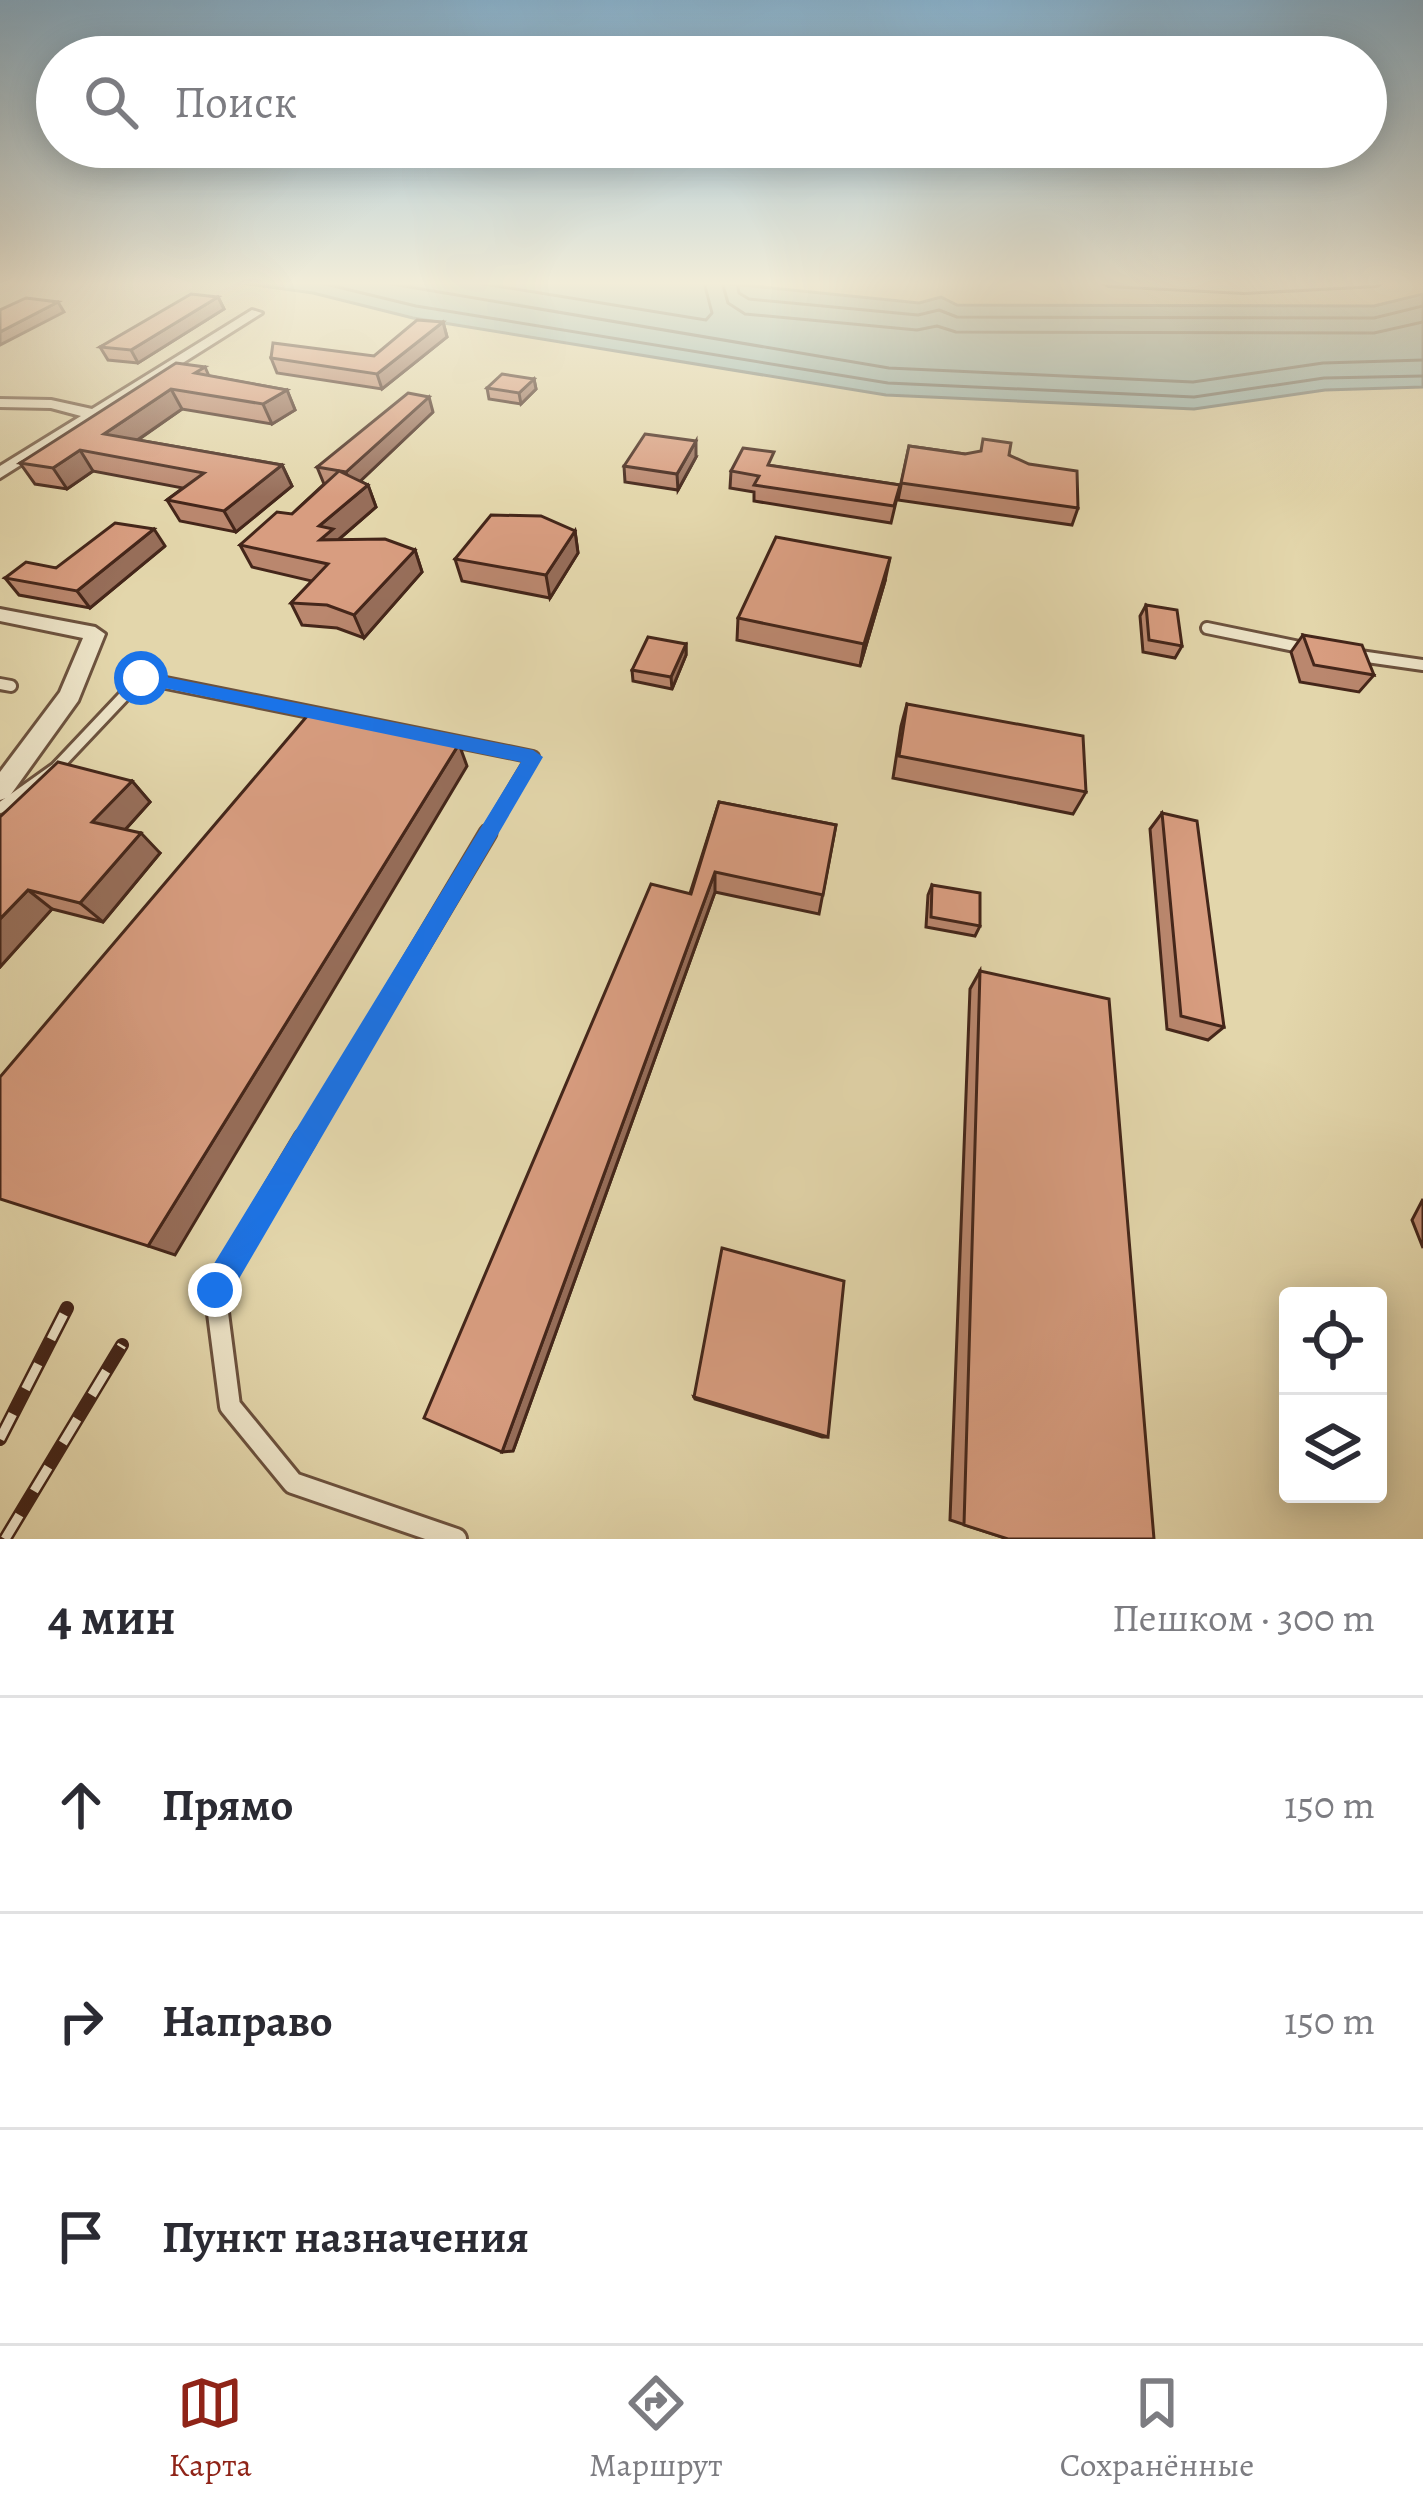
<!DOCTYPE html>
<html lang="ru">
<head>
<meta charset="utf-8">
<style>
  :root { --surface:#fff; --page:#f7f7f7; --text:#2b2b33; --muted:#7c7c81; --line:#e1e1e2; --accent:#8f2418 }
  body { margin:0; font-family:Alegreya,serif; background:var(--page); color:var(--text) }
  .controls { position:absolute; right:36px; bottom:36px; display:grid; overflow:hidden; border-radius:12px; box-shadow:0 6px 30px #0003 }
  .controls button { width:108px; height:108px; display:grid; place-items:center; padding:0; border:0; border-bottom:3px solid var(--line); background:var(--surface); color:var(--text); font:60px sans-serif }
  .stop { position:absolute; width:36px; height:36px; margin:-27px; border:9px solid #1a73e8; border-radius:50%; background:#fff }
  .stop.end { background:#1a73e8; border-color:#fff; box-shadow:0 3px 12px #0008 }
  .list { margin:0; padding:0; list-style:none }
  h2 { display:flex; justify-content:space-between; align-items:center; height:156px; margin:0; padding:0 48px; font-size:51px }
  h2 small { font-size:39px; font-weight:400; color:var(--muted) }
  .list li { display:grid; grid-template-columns:78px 1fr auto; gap:36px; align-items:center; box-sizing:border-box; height:216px; padding:0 48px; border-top:3px solid var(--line) }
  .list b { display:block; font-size:45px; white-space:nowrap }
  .list em { font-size:39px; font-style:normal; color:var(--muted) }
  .icon { flex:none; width:66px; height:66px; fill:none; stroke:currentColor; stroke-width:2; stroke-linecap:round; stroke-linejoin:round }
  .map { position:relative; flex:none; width:1423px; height:1539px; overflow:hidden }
  .search { position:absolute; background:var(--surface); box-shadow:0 6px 30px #0003; left:36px; right:36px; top:36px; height:132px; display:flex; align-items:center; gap:30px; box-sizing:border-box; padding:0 42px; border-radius:66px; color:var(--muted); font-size:45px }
  .sheet { height:804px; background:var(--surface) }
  nav { display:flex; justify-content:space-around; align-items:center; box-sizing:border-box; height:168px; border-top:3px solid var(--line); background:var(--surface); font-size:33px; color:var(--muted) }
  nav a { display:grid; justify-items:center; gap:6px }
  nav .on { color:var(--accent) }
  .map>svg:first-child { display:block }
  .water { fill:#99b7b3; stroke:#777d76; stroke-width:3 }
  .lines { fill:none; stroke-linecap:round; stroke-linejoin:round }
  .shore { stroke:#6e6e66; stroke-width:3 }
  .lane-far2-casing { stroke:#6c523e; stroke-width:16 }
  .lane-far1-casing { stroke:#6c523e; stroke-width:21 }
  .lane-casing { stroke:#6c523e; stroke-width:26 }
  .street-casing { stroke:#6c523e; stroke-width:6 }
  .lane-far2 { stroke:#ede4c8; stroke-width:10 }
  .lane-far1 { stroke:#ede4c8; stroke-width:15 }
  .lane { stroke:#ede4c8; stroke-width:20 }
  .street { fill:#ede4c8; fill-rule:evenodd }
  .rail-casing { stroke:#44261a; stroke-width:14 }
  .rail { stroke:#ede4c8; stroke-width:9; stroke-dasharray:28; stroke-linecap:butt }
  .wall { fill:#ba876e; stroke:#44261a; stroke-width:3 }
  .shaded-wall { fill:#976e5a; stroke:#44261a; stroke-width:3 }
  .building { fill:#d89d80; stroke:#44261a; stroke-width:3 }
  .route { fill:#1a73e8 }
</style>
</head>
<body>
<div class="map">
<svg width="1423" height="1539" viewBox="0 0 1423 1539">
  <rect width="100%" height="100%" fill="#e3d6ab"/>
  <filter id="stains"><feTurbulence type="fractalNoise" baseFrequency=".00167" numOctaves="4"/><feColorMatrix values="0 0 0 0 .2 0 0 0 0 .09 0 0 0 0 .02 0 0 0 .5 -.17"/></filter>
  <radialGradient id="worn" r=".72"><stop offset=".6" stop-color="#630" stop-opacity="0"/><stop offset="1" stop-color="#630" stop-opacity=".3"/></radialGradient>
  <path class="water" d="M 235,282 L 713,282 L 919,303 L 941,297 L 957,305 L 1374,306 L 1423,294 L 1423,387 L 1325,390 L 1194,409 L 886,395 L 413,318 L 313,293 Z"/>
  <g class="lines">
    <g class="shore">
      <path d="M 317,282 L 416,306 L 888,383 L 1194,397 L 1324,378 L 1423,376"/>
      <path d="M 380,282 L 889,368 L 1193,382 L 1323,363 L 1423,360"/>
      <path d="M 472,282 L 706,320 L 712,313 L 704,282"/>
      <path d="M 722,282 L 728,303 L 745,314 L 917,330 L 937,326 L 956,332 L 1374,333 L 1423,322"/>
      <path d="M 737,282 L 739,293 L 749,299 L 918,315 L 939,310 L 957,317 L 1374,318 L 1423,306"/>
    </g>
    <defs>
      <g id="lane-far2">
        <path d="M 1207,628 L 1309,649"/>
        <path d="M 1353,655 L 1423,665"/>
        <path d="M 0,684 L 11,686"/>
        <path d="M 0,808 L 56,768 L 141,678 L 533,757 L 486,836"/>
      </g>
      <path id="lane-far1" d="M 304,1142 L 488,833"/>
      <path id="lane" d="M 305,1139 L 215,1290 L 230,1406 L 293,1483 L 456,1539"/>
      <g id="street">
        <path d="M 1103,282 L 1382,282 L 1376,285 L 1244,292 L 1109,285 Z"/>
        <path d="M 252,310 L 262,313 L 0,478 L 0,466 L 81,416 L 51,408 L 0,407 L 0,399 L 51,400 L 92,409 Z"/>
        <path d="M 0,609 L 95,627 L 105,634 L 78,701 L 9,797 L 0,800 L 0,772 L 60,692 L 83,638 L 0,621 Z"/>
      </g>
    </defs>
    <use href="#lane-far2" class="lane-far2-casing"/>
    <use href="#lane-far1" class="lane-far1-casing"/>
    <use href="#lane" class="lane-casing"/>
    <use href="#street" class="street-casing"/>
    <use href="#lane-far2" class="lane-far2"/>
    <use href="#lane-far1" class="lane-far1"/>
    <use href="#lane" class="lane"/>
    <use href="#street" class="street"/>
    <defs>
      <g id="rail">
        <path d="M 0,1439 L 67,1308"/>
        <path d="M 5,1539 L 122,1345"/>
      </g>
    </defs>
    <use href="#rail" class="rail-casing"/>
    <use href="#rail" class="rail"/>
  </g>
  <g class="wall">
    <path d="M 218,297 L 224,309 L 138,363 L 108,360 L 100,347 Z"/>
    <path d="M 443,322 L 447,337 L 382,389 L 277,373 L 271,358 L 374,356 Z"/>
    <path d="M 205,367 L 209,376 L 287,390 L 295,410 L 272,424 L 182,409 L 138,440 L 282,465 L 292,486 L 236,532 L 180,521 L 167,500 L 183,488 L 93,471 L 67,489 L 35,484 L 20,463 Z"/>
    <path d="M 534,379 L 536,389 L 521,404 L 489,399 L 487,388 Z"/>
    <path d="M 433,412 L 360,481 L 368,485 L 376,507 L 338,540 L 415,550 L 422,572 L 364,638 L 337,628 L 302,625 L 291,603 L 312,581 L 252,567 L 240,545 L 292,514 L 324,484 L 317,467 Z"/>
    <path d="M 909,446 L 965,454 L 1009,455 L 1078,508 L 1072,525 L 898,500 Z"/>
    <path d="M 696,457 L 678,490 L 625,482 L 624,466 Z"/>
    <path d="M 773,466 L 900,485 L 891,523 L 754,501 L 754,492 L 730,488 L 731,471 Z"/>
    <path d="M 575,531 L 578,553 L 550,598 L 462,581 L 455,559 Z"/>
    <path d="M 165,546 L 90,608 L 19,595 L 5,578 Z"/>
    <path d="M 885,581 L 860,666 L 737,640 L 738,618 Z"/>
    <path d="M 1146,605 L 1182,646 L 1175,658 L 1143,652 L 1140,616 Z"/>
    <path d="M 1303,635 L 1374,675 L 1359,692 L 1300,682 L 1291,652 Z"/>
    <path d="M 686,644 L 686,655 L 672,689 L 633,681 L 632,670 Z"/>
    <path d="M 907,704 L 1086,792 L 1073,814 L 893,778 L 901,726 Z"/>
    <path d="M 132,781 L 150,802 L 125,830 L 160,853 L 103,922 L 52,909 L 0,967 L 0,817 Z"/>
    <path d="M 719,802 L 836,825 L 819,914 L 715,892 L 513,1451 Z"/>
    <path d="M 1162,813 L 1224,1027 L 1208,1040 L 1167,1029 L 1150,829 Z"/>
    <path d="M 932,885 L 980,926 L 975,936 L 926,927 L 928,895 Z"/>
    <path d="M 980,971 L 1008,1539 L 950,1520 L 970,989 Z"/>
    <path d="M 1423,1199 L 1423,1248 L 1412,1220 Z"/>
    <path d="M 694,1397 L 828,1437 L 822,1437 L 695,1399 Z"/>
  </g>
  <g class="shaded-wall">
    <path d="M 218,297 L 224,309 L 138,363 L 131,350 Z"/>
    <path d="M 58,302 L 64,312 L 0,345 L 0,332 Z"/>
    <path d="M 443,322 L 447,337 L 382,389 L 377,374 Z"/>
    <path d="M 534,379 L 536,389 L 521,404 L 519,393 Z"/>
    <path d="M 171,389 L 182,409 L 117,454 L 104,434 Z"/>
    <path d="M 287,390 L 295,410 L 272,424 L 263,404 Z"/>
    <path d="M 429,397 L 433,412 L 352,489 L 346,472 Z"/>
    <path d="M 696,441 L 696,457 L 678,490 L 677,474 Z"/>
    <path d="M 80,450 L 93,471 L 67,489 L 53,468 Z"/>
    <path d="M 282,465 L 292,486 L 236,532 L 224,511 Z"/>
    <path d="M 368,485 L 376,507 L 338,540 L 320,540 L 319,526 Z"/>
    <path d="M 154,529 L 165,546 L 90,608 L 77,591 Z"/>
    <path d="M 575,531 L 578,553 L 550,598 L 546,575 Z"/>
    <path d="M 415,550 L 422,572 L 364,638 L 354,615 Z"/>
    <path d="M 890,558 L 885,581 L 860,666 L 864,644 Z"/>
    <path d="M 686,644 L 686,655 L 672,689 L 671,677 Z"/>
    <path d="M 459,744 L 467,766 L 175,1255 L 148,1246 Z"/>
    <path d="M 132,781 L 150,802 L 113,843 L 92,822 Z"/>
    <path d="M 141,833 L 160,853 L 103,922 L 80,903 Z"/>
    <path d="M 715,872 L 715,892 L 513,1451 L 502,1452 Z"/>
    <path d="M 28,890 L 52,909 L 0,967 L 0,919 Z"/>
  </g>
  <g class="building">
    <path d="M 191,294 L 218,297 L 131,350 L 100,347 Z"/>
    <path d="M 26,298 L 58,302 L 0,332 L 0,310 Z"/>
    <path d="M 417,320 L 443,322 L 377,374 L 271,358 L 273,343 L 374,356 Z"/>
    <path d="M 176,363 L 205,367 L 195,373 L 287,390 L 263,404 L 171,389 L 104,434 L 282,465 L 224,511 L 167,500 L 204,473 L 80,450 L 53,468 L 20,463 Z"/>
    <path d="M 502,374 L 534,379 L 519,393 L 487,388 Z"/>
    <path d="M 408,393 L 429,397 L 346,472 L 317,467 Z"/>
    <path d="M 645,434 L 696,441 L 677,474 L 624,466 Z"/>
    <path d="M 983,439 L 1011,443 L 1009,455 L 1029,464 L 1077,471 L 1078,508 L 901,483 L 909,446 L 965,454 L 981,451 Z"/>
    <path d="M 743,448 L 774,452 L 768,465 L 900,485 L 894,506 L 754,485 L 759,476 L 731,471 Z"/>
    <path d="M 339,471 L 368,485 L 319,526 L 333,529 L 320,540 L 385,539 L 415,550 L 354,615 L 327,605 L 291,603 L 328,564 L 240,545 L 277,512 L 292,514 Z"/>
    <path d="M 491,515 L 541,516 L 575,531 L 546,575 L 455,559 Z"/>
    <path d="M 115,523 L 154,529 L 77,591 L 5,578 L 26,562 L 56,568 Z"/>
    <path d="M 776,537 L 890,558 L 864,644 L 738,618 Z"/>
    <path d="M 1146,605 L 1177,610 L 1182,646 L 1149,640 Z"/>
    <path d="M 1303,635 L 1362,645 L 1374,675 L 1314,665 Z"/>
    <path d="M 648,637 L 686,644 L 671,677 L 632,670 Z"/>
    <path d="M 907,704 L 1083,736 L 1086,792 L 899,756 Z"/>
    <path d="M 308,715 L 459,744 L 148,1246 L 0,1199 L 0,1077 Z"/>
    <path d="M 58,762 L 132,781 L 92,822 L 141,833 L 80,903 L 28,890 L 0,919 L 0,817 Z"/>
    <path d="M 719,802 L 836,825 L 823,895 L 715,872 L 502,1452 L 424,1418 L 651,884 L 691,894 Z"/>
    <path d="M 1162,813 L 1197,821 L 1224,1027 L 1181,1016 Z"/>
    <path d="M 932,885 L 980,893 L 980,926 L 931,917 Z"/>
    <path d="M 980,971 L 1109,999 L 1154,1539 L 1008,1539 L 964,1525 Z"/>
    <path d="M 722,1248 L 844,1281 L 828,1437 L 694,1397 Z"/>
  </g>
  <linearGradient id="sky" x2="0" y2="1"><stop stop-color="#88b5d3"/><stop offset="0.57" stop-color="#f2edd9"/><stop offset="1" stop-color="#f2edd9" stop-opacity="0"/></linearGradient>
  <rect width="1423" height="497" fill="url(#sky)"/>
  <path class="route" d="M 141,672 L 533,750 L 543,757 L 226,1301 L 215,1305 L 204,1301 L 200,1290 L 204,1280 L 521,762 L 135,682 L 135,673 Z"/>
  <rect width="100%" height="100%" filter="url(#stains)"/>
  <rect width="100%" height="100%" fill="url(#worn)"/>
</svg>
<div class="controls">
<button><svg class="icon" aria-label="locate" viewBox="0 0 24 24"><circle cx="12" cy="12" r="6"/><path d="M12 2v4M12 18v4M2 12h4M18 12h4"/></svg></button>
<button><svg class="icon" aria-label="layers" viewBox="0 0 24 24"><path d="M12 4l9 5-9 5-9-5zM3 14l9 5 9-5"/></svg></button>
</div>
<div class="stop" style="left:141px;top:678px"></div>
<div class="stop end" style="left:215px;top:1290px"></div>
<div class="search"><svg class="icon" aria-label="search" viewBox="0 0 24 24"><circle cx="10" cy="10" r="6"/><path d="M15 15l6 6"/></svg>Поиск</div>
</div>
<section class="sheet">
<h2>4 мин<small>Пешком · 300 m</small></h2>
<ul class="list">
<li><svg class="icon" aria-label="ahead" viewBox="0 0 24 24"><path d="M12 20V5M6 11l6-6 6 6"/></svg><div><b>Прямо</b></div><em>150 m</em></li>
<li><svg class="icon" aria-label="right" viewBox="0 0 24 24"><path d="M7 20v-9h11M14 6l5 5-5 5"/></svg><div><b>Направо</b></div><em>150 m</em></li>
<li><svg class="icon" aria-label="arrive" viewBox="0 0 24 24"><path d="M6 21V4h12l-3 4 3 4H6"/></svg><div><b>Пункт назначения</b></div></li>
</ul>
</section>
<nav>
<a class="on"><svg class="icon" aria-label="map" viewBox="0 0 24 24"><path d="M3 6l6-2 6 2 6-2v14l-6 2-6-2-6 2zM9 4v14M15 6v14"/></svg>Карта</a>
<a><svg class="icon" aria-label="directions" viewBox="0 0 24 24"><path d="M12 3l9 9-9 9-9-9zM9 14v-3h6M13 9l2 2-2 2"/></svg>Маршрут</a>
<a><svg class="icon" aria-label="saved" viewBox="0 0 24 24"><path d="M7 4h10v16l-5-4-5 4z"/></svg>Сохранённые</a>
</nav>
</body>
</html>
